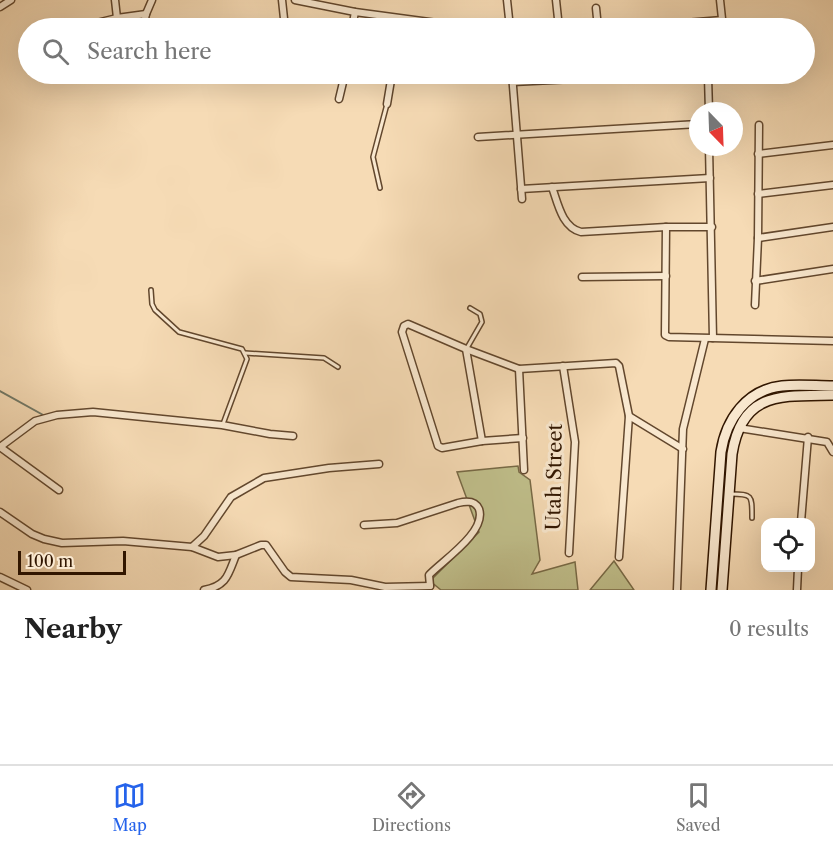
<!DOCTYPE html>
<html lang="en">
<head>
<meta charset="utf-8">
<style>
  :root { --surface:#fff; --page:#f6f6f6; --text:#222; --muted:#767676; --line:#e0e0e0; --accent:#2563eb }
  body { margin:0; font-family:"Libre Caslon Text",serif; background:var(--page); color:var(--text) }
  .controls { position:absolute; right:18px; bottom:18px; display:grid; overflow:hidden; border-radius:12px; box-shadow:0 6px 24px #0002 }
  .controls button { width:54px; height:54px; display:grid; place-items:center; padding:0; border:0; border-bottom:2px solid var(--line); background:var(--surface); color:var(--text); font:30px sans-serif }
  .compass { position:absolute; left:689px; top:102px; width:54px; height:54px; border-radius:50%; background:var(--surface); box-shadow:0 6px 24px #0002; rotate:157deg }
  .scale { position:absolute; left:18px; bottom:15px; width:108px; box-sizing:border-box; padding-left:6px; border:3px solid #311600; border-top:0; font-size:16px; line-height:21px; white-space:nowrap; color:#311600; -webkit-text-stroke:4px #f9e8cf; paint-order:stroke }
  .list { margin:0; padding:0; list-style:none }
  h2 { display:flex; justify-content:space-between; align-items:center; height:78px; margin:0; padding:0 24px; font-size:26px }
  h2 small { font-size:20px; font-weight:400; color:var(--muted) }
  .icon { flex:none; width:33px; height:33px; fill:none; stroke:currentColor; stroke-width:2; stroke-linecap:round; stroke-linejoin:round }
  .map { position:relative; flex:none; width:833px; height:590px; overflow:hidden }
  .search { position:absolute; background:var(--surface); box-shadow:0 6px 24px #0002; left:18px; right:18px; top:18px; height:66px; display:flex; align-items:center; gap:15px; box-sizing:border-box; padding:0 21px; border-radius:33px; color:var(--muted); font-size:22px }
  .sheet { height:174px; background:var(--surface) }
  nav { display:flex; justify-content:space-around; align-items:center; box-sizing:border-box; height:84px; border-top:2px solid var(--line); background:var(--surface); font-size:16px; color:var(--muted) }
  nav a { display:grid; justify-items:center; gap:3px }
  nav .on { color:var(--accent) }
  .map>svg:first-child { display:block }
  .green { fill:#c0bf8b; stroke:#786a46; stroke-width:1.5 }
  .lines { fill:none; stroke-linecap:round; stroke-linejoin:round }
  .stream { stroke:#727967; stroke-width:2 }
  .service-casing { stroke:#62472d; stroke-width:6 }
  .minor-casing { stroke:#62472d; stroke-width:9 }
  .secondary-casing { stroke:#311600; stroke-width:12 }
  .service { stroke:#f9e8cf; stroke-width:3 }
  .minor { stroke:#f9e8cf; stroke-width:6 }
  .secondary { stroke:#f9e8cf; stroke-width:9 }
  .labels { text-anchor:middle; dominant-baseline:central; stroke-width:6; stroke-linejoin:round; paint-order:stroke }
  .street-label { font-size:20px; fill:#311600; stroke:#f9e8cf }
</style>
</head>
<body>
<div class="map">
<svg width="833" height="590" viewBox="0 0 833 590">
  <rect width="100%" height="100%" fill="#f6dbb5"/>
  <filter id="stains"><feTurbulence type="fractalNoise" baseFrequency=".00333" numOctaves="4"/><feColorMatrix values="0 0 0 0 .2 0 0 0 0 .09 0 0 0 0 .02 0 0 0 .5 -.17"/></filter>
  <radialGradient id="worn" r=".72"><stop offset=".6" stop-color="#630" stop-opacity="0"/><stop offset="1" stop-color="#630" stop-opacity=".3"/></radialGradient>
  <g class="green">
    <path d="M 518,466 L 519,472 L 530,480 L 540,560 L 532,574 L 575,562 L 578,590 L 441,590 L 430,581 L 479,532 L 457,472 Z"/>
    <path d="M 614,561 L 634,590 L 590,590 Z"/>
  </g>
  <g class="lines">
    <path class="stream" d="M 0,391 L 45,416"/>
    <defs>
      <g id="service">
        <path d="M 380,188 L 373,157 L 387,104"/>
        <path d="M 151,290 L 152,304 L 155,310 L 179,332 L 242,349 L 247,359 L 223,424"/>
        <path d="M 467,348 L 482,322 L 480,314 L 470,308"/>
        <path d="M 245,353 L 324,358 L 338,367"/>
        <path d="M 731,494 C 753,494 752,496 752,518"/>
      </g>
      <g id="minor">
        <path d="M 115,0 L 117,18"/>
        <path d="M 282,0 L 285,28"/>
        <path d="M 295,0 L 355,12 L 474,28"/>
        <path d="M 507,0 L 510,28"/>
        <path d="M 556,0 L 559,28"/>
        <path d="M 720,0 L 723,28"/>
        <path d="M 0,7 L 11,0"/>
        <path d="M 596,8 L 598,28"/>
        <path d="M 76,28 L 117,18 L 146,14"/>
        <path d="M 143,28 L 146,14 L 152,0"/>
        <path d="M 352,28 L 355,12"/>
        <path d="M 624,28 L 722,20"/>
        <path d="M 58,74 L 62,75 L 68,74"/>
        <path d="M 290,74 L 290,77"/>
        <path d="M 512,74 L 522,199"/>
        <path d="M 706,74 L 708,77 L 709,111"/>
        <path d="M 513,82 L 672,74"/>
        <path d="M 339,99 L 345,74"/>
        <path d="M 387,104 L 392,74"/>
        <path d="M 478,137 L 698,124"/>
        <path d="M 709,147 L 713,338"/>
        <path d="M 758,154 L 833,145"/>
        <path d="M 552,187 C 558,204 562,227 581,232 L 666,227"/>
        <path d="M 521,189 L 710,178"/>
        <path d="M 758,194 L 833,185"/>
        <path d="M 712,227 L 666,227 L 665,335 L 669,337 L 833,341"/>
        <path d="M 758,238 L 833,227"/>
        <path d="M 582,277 L 666,276"/>
        <path d="M 755,281 L 833,269"/>
        <path d="M 755,305 L 758,238 L 759,125"/>
        <path d="M 466,349 L 482,441"/>
        <path d="M 563,366 L 575,442 L 569,553"/>
        <path d="M 519,369 L 524,470"/>
        <path d="M 629,416 L 683,449"/>
        <path d="M 739,428 L 827,442 L 833,452"/>
        <path d="M 523,438 L 482,441 L 442,448 L 438,446 L 402,332 L 404,326 L 408,324 L 466,349 L 519,369 L 616,363 L 619,366 L 629,416 L 619,557"/>
        <path d="M 0,447 L 35,421 L 57,415 L 93,412 L 222,425 L 270,434 L 293,436"/>
        <path d="M 0,447 L 59,490"/>
        <path d="M 0,512 L 32,534 L 44,539 L 62,543 L 123,541 L 192,547 L 218,557 L 236,555 L 261,545 L 266,545 L 285,572 L 291,577 L 351,580 L 385,587 L 430,586"/>
        <path d="M 801,522 L 808,437"/>
        <path d="M 364,525 L 397,523 L 458,503 C 466,501 475,500 479,509 C 487,532 442,561 429,575 L 430,586"/>
        <path d="M 192,547 L 204,536 L 231,497 L 264,478 L 329,468 L 379,464"/>
        <path d="M 0,577 L 27,590"/>
        <path d="M 204,590 C 227,586 228,575 236,555"/>
        <path d="M 677,590 L 683,429 L 705,339"/>
        <path d="M 797,590 L 798,568"/>
      </g>
      <g id="secondary">
        <path d="M 711,590 L 721,452 C 726,420 746,390 782,386 C 798,384 816,386 833,386"/>
        <path d="M 722,590 L 732,454 C 742,391 781,396 833,395"/>
      </g>
    </defs>
    <use href="#service" class="service-casing"/>
    <use href="#minor" class="minor-casing"/>
    <use href="#secondary" class="secondary-casing"/>
    <use href="#service" class="service"/>
    <use href="#minor" class="minor"/>
    <use href="#secondary" class="secondary"/>
  </g>
  <g class="labels">
    <g class="street-label">
      <text transform="translate(554 477) rotate(-89)">Utah Street</text>
    </g>
  </g>
  <rect width="100%" height="100%" filter="url(#stains)"/>
  <rect width="100%" height="100%" fill="url(#worn)"/>
</svg>
<div class="controls">
<button><svg class="icon" aria-label="locate" viewBox="0 0 24 24"><circle cx="12" cy="12" r="6"/><path d="M12 2v4M12 18v4M2 12h4M18 12h4"/></svg></button>
</div>
<svg class="compass" viewBox="-18 -18 36 36"><path d="M0-13l5 13h-10z" fill="#e53935"/><path d="M0 13l5-13h-10z" fill="#767676"/></svg>
<div class="scale">100 m</div>
<div class="search"><svg class="icon" aria-label="search" viewBox="0 0 24 24"><circle cx="10" cy="10" r="6"/><path d="M15 15l6 6"/></svg>Search here</div>
</div>
<section class="sheet">
<h2>Nearby<small>0 results</small></h2>
<ul class="list">
</ul>
</section>
<nav>
<a class="on"><svg class="icon" aria-label="map" viewBox="0 0 24 24"><path d="M3 6l6-2 6 2 6-2v14l-6 2-6-2-6 2zM9 4v14M15 6v14"/></svg>Map</a>
<a><svg class="icon" aria-label="directions" viewBox="0 0 24 24"><path d="M12 3l9 9-9 9-9-9zM9 14v-3h6M13 9l2 2-2 2"/></svg>Directions</a>
<a><svg class="icon" aria-label="saved" viewBox="0 0 24 24"><path d="M7 4h10v16l-5-4-5 4z"/></svg>Saved</a>
</nav>
</body>
</html>
